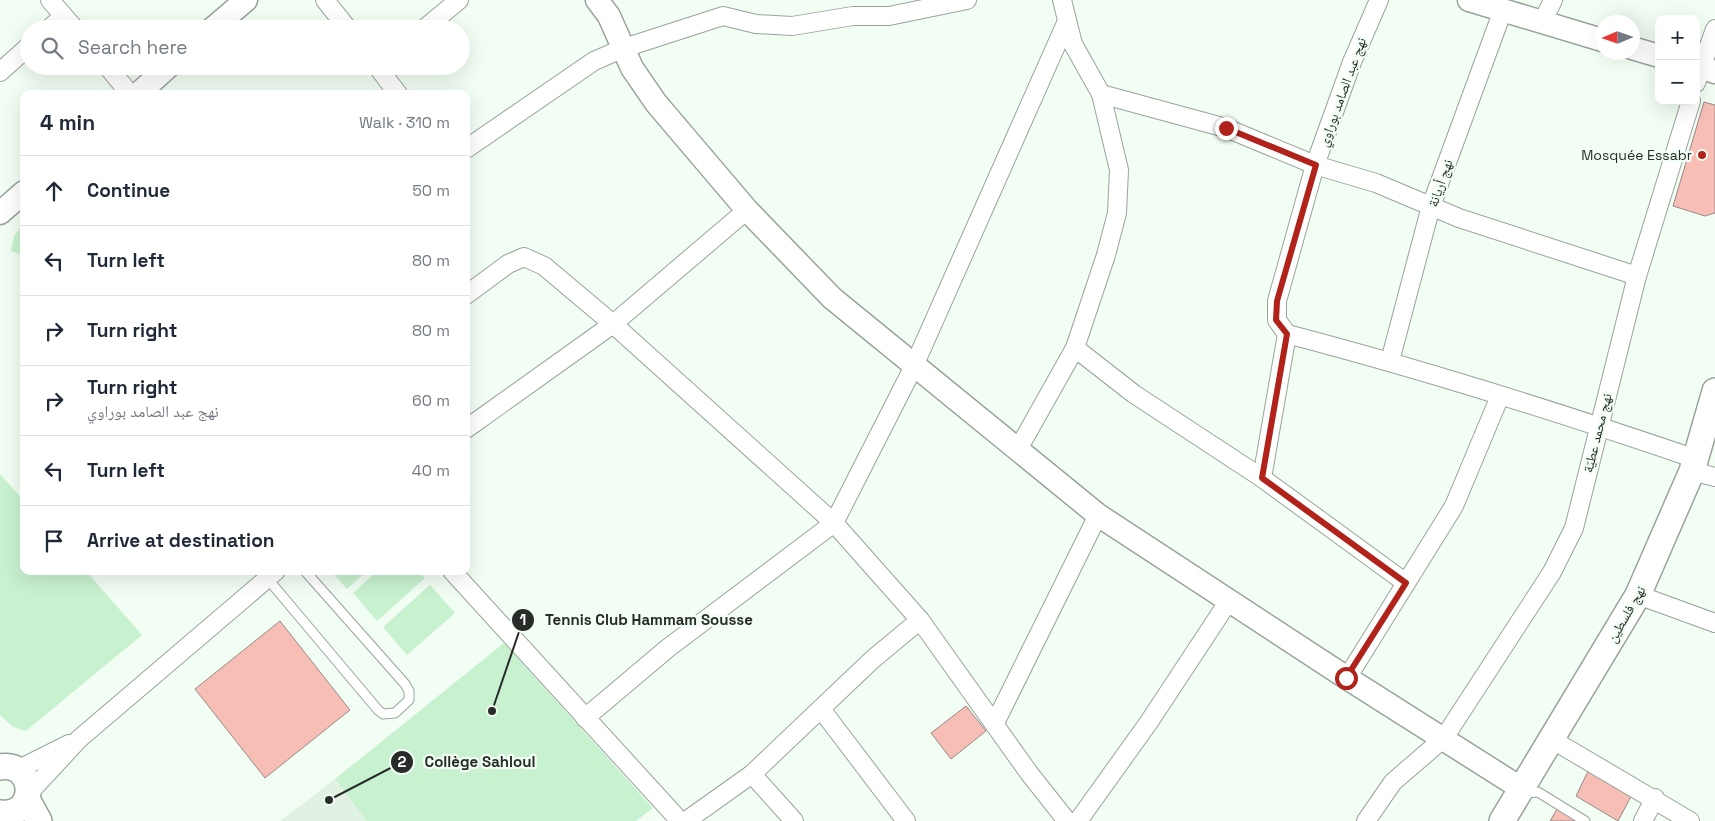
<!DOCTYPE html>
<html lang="en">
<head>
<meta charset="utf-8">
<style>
  :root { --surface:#fff; --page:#f6f6f7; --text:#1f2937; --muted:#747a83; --line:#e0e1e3 }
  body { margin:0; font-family:"Space Grotesk","Noto Naskh Arabic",sans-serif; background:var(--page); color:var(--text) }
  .controls { position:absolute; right:15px; top:15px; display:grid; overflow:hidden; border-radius:10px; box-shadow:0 5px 20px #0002 }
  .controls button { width:45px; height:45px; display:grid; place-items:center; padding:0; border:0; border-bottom:1px solid var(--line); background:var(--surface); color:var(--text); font:25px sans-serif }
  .compass { position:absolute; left:1595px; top:15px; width:45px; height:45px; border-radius:50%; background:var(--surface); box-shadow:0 5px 20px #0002; rotate:268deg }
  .stop { position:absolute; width:15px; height:15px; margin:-11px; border:4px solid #b1221a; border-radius:50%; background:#fff }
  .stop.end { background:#b1221a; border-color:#fff; box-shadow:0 1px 5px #0008 }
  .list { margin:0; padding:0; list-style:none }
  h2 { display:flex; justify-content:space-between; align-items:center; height:65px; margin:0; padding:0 20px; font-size:21px }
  h2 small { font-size:16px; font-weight:400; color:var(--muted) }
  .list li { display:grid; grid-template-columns:32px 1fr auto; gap:15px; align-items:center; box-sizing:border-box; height:70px; padding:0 20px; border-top:1px solid var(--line) }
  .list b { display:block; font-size:19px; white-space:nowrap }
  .list p { margin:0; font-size:16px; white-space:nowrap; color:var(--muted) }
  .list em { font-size:16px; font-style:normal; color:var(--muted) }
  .icon { flex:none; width:28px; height:28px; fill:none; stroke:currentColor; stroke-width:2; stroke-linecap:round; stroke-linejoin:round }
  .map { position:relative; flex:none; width:1715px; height:821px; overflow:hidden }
  .search { position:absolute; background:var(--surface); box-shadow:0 5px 20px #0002; left:20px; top:20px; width:450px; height:55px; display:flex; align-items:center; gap:12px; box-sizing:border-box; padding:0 18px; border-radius:28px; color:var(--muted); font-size:19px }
  .panel { position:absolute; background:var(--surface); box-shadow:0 5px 20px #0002; left:20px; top:90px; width:450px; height:485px; border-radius:10px }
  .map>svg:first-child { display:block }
  .built { fill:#e1f2e3 }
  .green { fill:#c8f1cf }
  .building { fill:#f6beb5; stroke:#978987 }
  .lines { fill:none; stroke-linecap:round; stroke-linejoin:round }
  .service-casing { stroke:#99a39b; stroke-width:11 }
  .minor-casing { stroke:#99a39b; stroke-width:20 }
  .tertiary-casing { stroke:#99a39b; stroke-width:25 }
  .secondary-casing { stroke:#99a39b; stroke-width:28 }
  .service { stroke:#fff; stroke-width:9 }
  .minor { stroke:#fff; stroke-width:18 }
  .tertiary { stroke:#fff; stroke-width:22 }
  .secondary { stroke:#fff; stroke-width:25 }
  .route { stroke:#b1221a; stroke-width:6 }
  .poi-dot { fill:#b1221a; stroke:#f2fef4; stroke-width:2 }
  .labels { text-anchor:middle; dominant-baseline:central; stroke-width:4.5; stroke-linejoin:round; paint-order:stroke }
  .street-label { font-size:14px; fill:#282c28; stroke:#f2fef4 }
  .poi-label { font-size:14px; fill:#282c28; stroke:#f2fef4; text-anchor:end }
  .leader { fill:none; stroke:#282c28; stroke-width:2 }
  .callout-dot { fill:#282c28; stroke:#f2fef4; stroke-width:2 }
  .mark-label { font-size:15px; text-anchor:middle; font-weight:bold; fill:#fff }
  .callout-label { font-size:15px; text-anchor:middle; font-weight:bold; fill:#282c28; stroke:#f2fef4; stroke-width:4.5; stroke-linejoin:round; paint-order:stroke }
</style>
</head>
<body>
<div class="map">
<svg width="1715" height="821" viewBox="0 0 1715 821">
  <rect width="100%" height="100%" fill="#f2fef4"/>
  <path class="built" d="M 335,779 L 367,821 L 280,821 Z"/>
  <g class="green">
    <path d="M 24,223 L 24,256 L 11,251 L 14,236 Z"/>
    <path d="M 0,474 L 24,501 L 24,571 L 86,571 L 142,635 L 26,731 L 13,727 L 0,715 Z"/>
    <path d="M 331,571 L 367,571 L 347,589 Z"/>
    <path d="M 377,571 L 418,571 L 425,578 L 377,621 L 353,593 Z"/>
    <path d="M 430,585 L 455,613 L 407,655 L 383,627 Z"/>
    <path d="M 504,643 L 653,808 L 636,821 L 367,821 L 335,779 Z"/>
  </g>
  <g class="building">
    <path d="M 1704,102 L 1715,105 L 1715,213 L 1705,216 L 1673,206 Z"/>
    <path d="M 280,621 L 350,710 L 265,778 L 195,689 Z"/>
    <path d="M 966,706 L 986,731 L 951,759 L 931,733 Z"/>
    <path d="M 1590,767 L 1635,789 L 1618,821 L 1576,796 Z"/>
    <path d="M 1557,809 L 1582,821 L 1550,821 Z"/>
  </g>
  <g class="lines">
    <defs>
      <g id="service">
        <path d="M 267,578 L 378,710 L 383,714 L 395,713 L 409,700 L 409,691 L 405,684 L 305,571"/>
        <path d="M 1523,793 L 1538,792 L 1585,821"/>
      </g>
      <g id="minor">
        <path d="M 50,0 L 75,29"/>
        <path d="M 325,0 L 348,29"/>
        <path d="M 1379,0 L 1352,62 L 1315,165 L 1277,301 L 1277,320 L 1287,334 C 1425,370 1561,413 1696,459"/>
        <path d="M 1542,23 L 1553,0"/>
        <path d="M 49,29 L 63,16"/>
        <path d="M 424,29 L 459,0"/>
        <path d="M 107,66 L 130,94"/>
        <path d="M 377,66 L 398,94"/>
        <path d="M 0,72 L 29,46"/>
        <path d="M 1696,83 L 1715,29"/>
        <path d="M 1101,94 L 1226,128 L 1315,165 L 1376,183 L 1459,218 L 1637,276"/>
        <path d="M 466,149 L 594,61 L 624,48 L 723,16 L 756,24 L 792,26 L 853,16 L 889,16 L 967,0"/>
        <path d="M 466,295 L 508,264 L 524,257 L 544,266 L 613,324 L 834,523 L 920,620 L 1029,773 L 1067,821"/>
        <path d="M 1075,348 L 1134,394 L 1262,478 L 1406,583"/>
        <path d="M 1390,361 L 1431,206 L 1503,10"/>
        <path d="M 466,429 L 613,324 L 747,210"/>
        <path d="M 1017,451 L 1075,348 L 1106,255 L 1117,213 L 1119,170 L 1101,94 L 1073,44 L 1062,0"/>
        <path d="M 1692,471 L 1715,477"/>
        <path d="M 1262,478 L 1287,334"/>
        <path d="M 452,571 L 680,821"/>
        <path d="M 1638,595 L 1715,623"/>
        <path d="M 1347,678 L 1454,506 L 1500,396"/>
        <path d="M 821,709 L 906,821"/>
        <path d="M 585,718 L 668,648 L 834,523 L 914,366 L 1067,21"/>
        <path d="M 995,723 L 1098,515"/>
        <path d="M 1551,739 L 1690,821"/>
        <path d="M 17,770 L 69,744"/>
        <path d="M 752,774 L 794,821"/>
        <path d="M 28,794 L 79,739 L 276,571"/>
        <path d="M 686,821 L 752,774 L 873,659 L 920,620"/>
        <path d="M 1078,821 L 1149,722 L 1228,602"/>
        <path d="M 1366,821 L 1393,782 L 1444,738 L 1552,572 L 1574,528 L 1637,276 L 1691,101"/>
        <path d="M 1643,821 L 1655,798"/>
      </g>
      <g id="tertiary">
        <path d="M 597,0 L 609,16 L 632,68 L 656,103 L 747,210 L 832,298 L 1098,515 L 1347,678 L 1522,789"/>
        <path d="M 1469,0 L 1602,40"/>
        <path d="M 212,29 L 246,0"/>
        <path d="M 1632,48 L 1659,56"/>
        <path d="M 1696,66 L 1715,72"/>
        <path d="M 138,94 L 169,66"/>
        <path d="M 0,213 L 24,192"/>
      </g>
      <g id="secondary">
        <path d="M 0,767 C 36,761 39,817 0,813"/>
        <path d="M 27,799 L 39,821"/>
        <path d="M 1502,821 L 1638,595 L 1692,471 L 1715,391"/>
      </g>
    </defs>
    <use href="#service" class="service-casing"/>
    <use href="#minor" class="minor-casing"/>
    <use href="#tertiary" class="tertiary-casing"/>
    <use href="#secondary" class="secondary-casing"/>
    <use href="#service" class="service"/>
    <use href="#minor" class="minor"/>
    <use href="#tertiary" class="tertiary"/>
    <use href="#secondary" class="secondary"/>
  </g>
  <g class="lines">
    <path class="route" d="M 1226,128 L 1316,165 L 1277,301 L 1276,320 L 1287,334 L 1262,478 L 1406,583 L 1346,678"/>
  </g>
  <circle class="poi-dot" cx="1702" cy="155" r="5"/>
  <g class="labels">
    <g class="street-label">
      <text transform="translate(1342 92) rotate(-70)">نهج عبد الصامد بوراوي</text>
      <text transform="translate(1440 183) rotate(-71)">نهج أريانة</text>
      <text transform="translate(1597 433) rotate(-76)">نهج محمد عطيّة</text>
      <text transform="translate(1626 614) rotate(-60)">نهج فلسطين</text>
    </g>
    <g class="poi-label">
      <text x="1692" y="155">Mosquée Essabr</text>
    </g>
  </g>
  <path class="leader" d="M492 711L523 620M329 800L402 762"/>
  <g class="callout-dot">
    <circle cx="492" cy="711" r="5"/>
    <circle cx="329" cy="800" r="5"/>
    <circle cx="523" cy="620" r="12"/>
    <circle cx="402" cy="762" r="12"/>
  </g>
  <g class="mark-label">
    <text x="523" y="625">1</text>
    <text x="402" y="767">2</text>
  </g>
  <g class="callout-label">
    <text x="649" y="625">Tennis Club Hammam Sousse</text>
    <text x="480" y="767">Collège Sahloul</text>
  </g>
</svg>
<div class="controls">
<button>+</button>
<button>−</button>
</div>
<svg class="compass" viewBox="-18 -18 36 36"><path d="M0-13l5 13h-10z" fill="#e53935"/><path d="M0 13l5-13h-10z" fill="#747a83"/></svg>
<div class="stop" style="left:1346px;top:678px"></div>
<div class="stop end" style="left:1226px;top:128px"></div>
<div class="search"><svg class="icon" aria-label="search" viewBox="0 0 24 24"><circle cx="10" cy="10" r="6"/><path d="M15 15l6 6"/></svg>Search here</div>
<section class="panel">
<h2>4 min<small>Walk · 310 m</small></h2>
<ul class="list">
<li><svg class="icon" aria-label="ahead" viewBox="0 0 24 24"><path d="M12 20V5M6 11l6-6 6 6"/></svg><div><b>Continue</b></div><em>50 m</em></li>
<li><svg class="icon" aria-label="left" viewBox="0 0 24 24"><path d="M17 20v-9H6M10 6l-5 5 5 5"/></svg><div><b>Turn left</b></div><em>80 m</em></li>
<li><svg class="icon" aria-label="right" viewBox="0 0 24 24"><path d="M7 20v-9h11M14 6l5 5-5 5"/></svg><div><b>Turn right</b></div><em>80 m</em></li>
<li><svg class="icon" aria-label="right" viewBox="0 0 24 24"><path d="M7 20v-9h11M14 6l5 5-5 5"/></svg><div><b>Turn right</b><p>نهج عبد الصامد بوراوي</p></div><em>60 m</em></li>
<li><svg class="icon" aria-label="left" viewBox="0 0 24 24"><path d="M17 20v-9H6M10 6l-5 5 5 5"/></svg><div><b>Turn left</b></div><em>40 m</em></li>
<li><svg class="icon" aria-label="arrive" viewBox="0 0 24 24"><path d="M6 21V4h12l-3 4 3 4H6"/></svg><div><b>Arrive at destination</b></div></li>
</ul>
</section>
</div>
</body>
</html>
